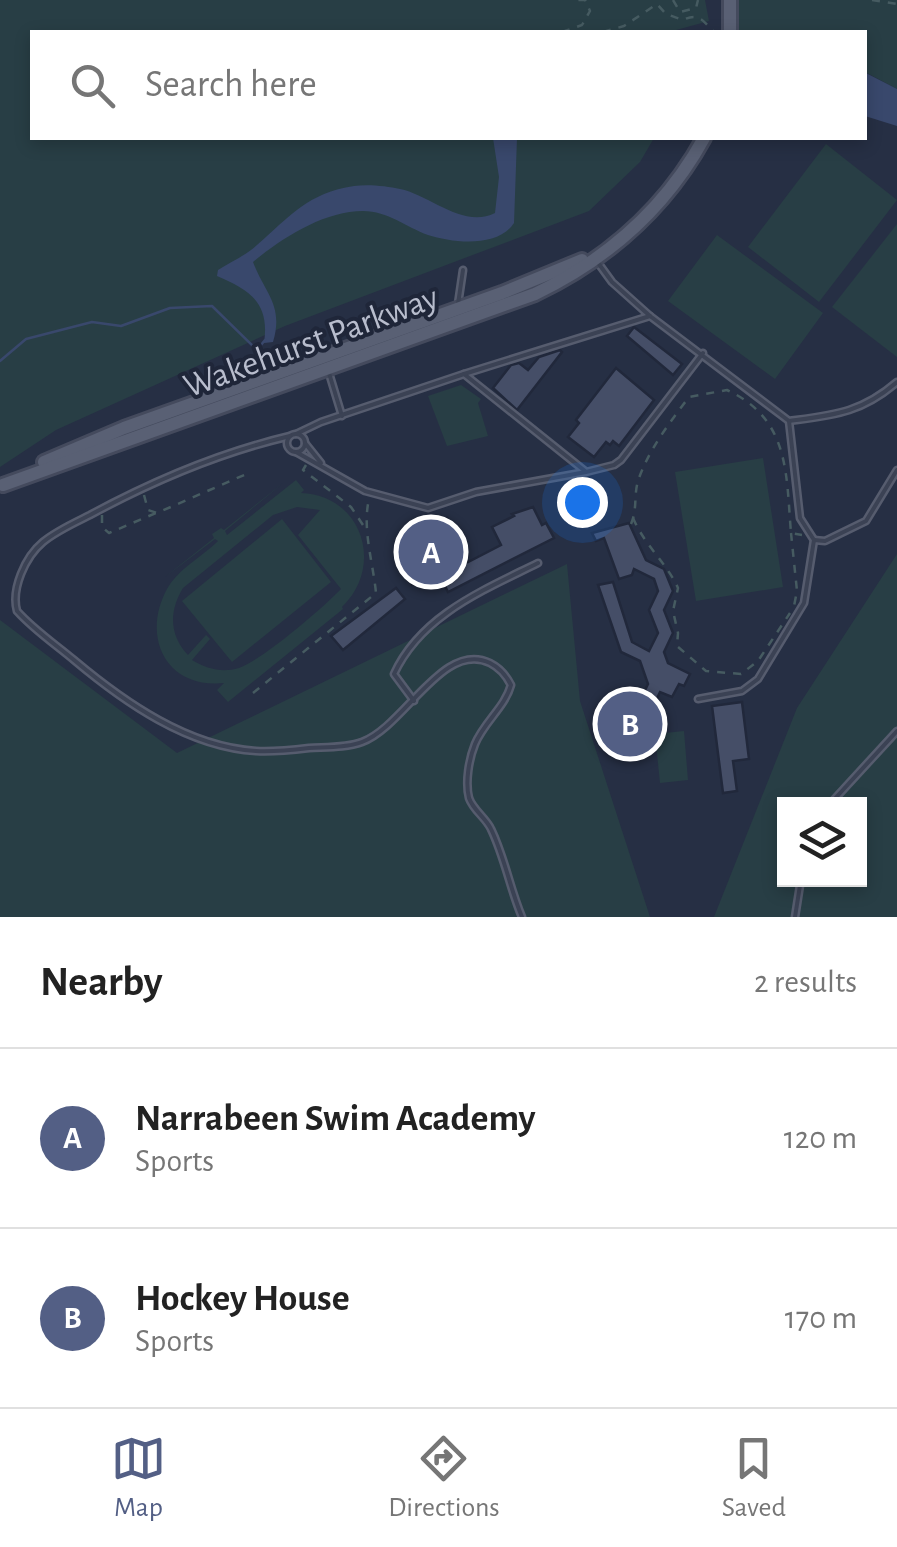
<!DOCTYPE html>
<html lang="en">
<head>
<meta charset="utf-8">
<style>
  :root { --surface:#fff; --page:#f2f2f2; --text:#222; --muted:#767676; --line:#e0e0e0; --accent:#535f85 }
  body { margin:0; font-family:"Alegreya Sans",sans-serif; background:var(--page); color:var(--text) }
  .controls { position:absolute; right:30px; bottom:30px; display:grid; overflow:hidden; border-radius:0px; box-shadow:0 5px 15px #0003 }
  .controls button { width:90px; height:90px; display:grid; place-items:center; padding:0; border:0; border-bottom:2px solid var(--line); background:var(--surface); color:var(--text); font:50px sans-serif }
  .you { position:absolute; left:582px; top:502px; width:35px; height:35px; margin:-25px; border:8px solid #fff; border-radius:50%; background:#1a73e8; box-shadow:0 0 0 15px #1a73e833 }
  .badge { display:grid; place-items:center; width:65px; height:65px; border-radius:50%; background:var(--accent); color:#fff; font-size:32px; font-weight:700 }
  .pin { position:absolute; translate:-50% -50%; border:5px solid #fff; box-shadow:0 2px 10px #0006 }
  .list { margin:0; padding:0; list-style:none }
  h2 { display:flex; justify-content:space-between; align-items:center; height:130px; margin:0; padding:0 40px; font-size:42px }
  h2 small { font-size:32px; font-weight:400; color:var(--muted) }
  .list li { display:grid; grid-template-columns:65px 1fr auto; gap:30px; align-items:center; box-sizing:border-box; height:180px; padding:0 40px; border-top:2px solid var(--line) }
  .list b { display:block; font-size:38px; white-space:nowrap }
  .list p { margin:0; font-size:32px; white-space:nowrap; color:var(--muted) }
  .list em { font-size:32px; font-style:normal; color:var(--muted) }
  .icon { flex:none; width:55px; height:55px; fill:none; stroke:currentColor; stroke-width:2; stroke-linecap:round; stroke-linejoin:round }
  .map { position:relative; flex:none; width:897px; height:917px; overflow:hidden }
  .search { position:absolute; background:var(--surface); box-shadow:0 5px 15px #0003; left:30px; right:30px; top:30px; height:110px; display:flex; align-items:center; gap:25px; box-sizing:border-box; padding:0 35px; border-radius:0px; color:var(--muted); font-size:38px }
  .sheet { height:490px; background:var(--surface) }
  nav { display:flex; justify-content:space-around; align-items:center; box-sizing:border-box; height:140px; border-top:2px solid var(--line); background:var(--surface); font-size:28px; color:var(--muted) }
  nav a { display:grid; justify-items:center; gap:5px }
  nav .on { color:var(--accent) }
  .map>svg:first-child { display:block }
  .green { fill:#283e45; fill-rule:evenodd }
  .water { fill:#39486c }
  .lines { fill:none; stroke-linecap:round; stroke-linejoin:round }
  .stream { stroke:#39486c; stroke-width:2.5 }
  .building { fill:#454e67; stroke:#21283b; stroke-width:2.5 }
  .service-casing { stroke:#565c6e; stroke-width:9 }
  .primary-casing { stroke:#444a5d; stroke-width:18 }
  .path { stroke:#465b61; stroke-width:2.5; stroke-dasharray:8 8; stroke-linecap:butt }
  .service { stroke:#3b4254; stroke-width:4 }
  .primary { stroke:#596074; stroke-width:12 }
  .labels { text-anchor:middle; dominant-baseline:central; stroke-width:8; stroke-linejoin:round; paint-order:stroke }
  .street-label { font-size:35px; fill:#b8bdcd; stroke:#1f2639 }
</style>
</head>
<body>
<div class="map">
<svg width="897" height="917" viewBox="0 0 897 917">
  <rect width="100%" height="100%" fill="#262f44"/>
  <g class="green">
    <path d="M 0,0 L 705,0 L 709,21 L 669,32 L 32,32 L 32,138 L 654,138 L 640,162 L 589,211 L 285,326 L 56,430 L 0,467 Z"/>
    <path d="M 738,0 L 897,0 L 897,89 L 865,72 L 864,32 L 739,32 Z"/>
    <path d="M 826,144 L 897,200 L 819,302 L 748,247 Z"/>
    <path d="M 897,224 L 897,357 L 832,307 Z"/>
    <path d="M 717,235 L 823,313 L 775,379 L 668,301 Z"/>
    <path d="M 461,385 L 481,399 L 478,403 L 488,436 L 447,446 L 428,396 Z"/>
    <path d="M 763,458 L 783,587 L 696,601 L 675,472 Z"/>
    <path d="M 296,480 L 304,490 L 301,493 C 362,495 385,566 342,607 L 343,609 L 228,702 L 217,690 L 224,683 C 166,689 141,637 167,589 C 179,568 202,557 218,541 L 215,539 L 165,577 L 214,538 L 212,534 L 221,528 L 224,530 L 283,483 L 225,531 L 227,535 ZM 297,507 L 320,510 L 298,535 L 341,589 C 324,607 261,661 239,668 C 222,673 207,669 192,660 L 210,639 L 206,635 L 188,655 C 169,635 169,611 183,588 L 273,515 Z"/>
    <path d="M 282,519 L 331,582 L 232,662 L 182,601 Z"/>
    <path d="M 897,554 L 897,917 L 714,917 L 797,708 ZM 784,804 L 860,804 L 860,879 L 784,879 Z"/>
    <path d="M 567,564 L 580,701 L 650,917 L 0,917 L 0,620 L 177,753 Z"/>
    <path d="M 684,731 L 688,780 L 660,783 L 655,734 Z"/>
  </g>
  <g class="water">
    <path d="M 864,72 L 897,89 L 897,126 L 865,116 Z"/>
    <path d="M 493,138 L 517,138 L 514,223 C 498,248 453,243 428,235 C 406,227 388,211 363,211 C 324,211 282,238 253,262 C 265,294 284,305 273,342 L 264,343 C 270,303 250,290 217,276 L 218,270 C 231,262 246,255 257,245 C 290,216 308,193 354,186 C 368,184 387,186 400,189 C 430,195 463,229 495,213 L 499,177 Z"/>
  </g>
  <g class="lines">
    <path class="stream" d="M 0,361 L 26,339 L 92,322 L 121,326 L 170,308 L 212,306 L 257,350 L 265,340"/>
  </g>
  <g class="building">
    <path d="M 634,327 L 682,364 L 673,375 L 627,336 Z"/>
    <path d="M 560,350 L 562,352 L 517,410 L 493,388 L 511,365 L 519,363 L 528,370 L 539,357 Z"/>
    <path d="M 616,368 L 654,400 L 619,446 L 613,441 L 610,445 L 606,442 L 594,457 L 568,437 L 579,423 L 576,420 Z"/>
    <path d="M 533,507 L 542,525 L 546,523 L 554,538 L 448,592 L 438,572 L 412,585 L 397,548 L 439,527 L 437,523 L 447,518 L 468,562 L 501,545 L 492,527 L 514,516 L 512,514 Z"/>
    <path d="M 629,523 L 646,560 L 664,569 L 673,591 L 664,610 L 673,633 L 664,652 L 668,663 L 690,674 L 684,686 L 679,684 L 672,697 L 660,692 L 653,707 L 640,701 L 648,684 L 640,661 L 621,652 L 598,585 L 613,582 L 632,642 L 649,651 L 658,633 L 649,610 L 658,591 L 654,579 L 634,569 L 632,575 L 619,579 L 604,538 L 596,541 L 592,533 Z"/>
    <path d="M 396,588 L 405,599 L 343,650 L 331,636 Z"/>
    <path d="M 742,702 L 749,759 L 733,761 L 737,791 L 723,793 L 712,706 Z"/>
  </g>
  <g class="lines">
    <defs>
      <g id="service">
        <path d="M 596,260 L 612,282 L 650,316 L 789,421 C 834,415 861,413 897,382"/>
        <path d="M 458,304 L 463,270"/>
        <path d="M 329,373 L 342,416"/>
        <path d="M 464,374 L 585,471"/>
        <path d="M 296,434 L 321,422 L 464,374 L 650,316"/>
        <circle cx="296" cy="443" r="9"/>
        <path d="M 290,436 C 222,452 151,482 90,515 C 74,523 56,531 43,542 C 25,557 11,589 17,611 C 34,630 55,644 74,660 C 124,702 188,747 256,751 C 273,752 292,750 309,748 C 326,747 346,748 362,742 C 405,726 443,640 490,663 C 500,668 506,675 511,685 C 505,707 484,722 475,744 C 469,759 465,782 469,798 C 473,810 486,818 491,829 C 505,858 510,889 522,917"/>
        <path d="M 305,443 L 321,463"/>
        <path d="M 296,452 L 365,491 L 428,508 L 476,492 L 586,472 L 614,465 L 621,460 L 703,353"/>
        <path d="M 814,540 L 825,541 L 866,521 L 897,470"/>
        <path d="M 698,699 L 742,691 L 758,679 L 804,603 L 814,540 L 800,518 L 789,421"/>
        <path d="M 414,701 L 394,674 C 421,615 484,590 538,563"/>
        <path d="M 830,804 L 897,731"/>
        <path d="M 795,917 L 801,879"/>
      </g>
      <g id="primary">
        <path d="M 730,0 L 730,32"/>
        <path d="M 44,462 L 124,428 L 502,293 L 582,260"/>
        <path d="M 3,485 L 535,294 C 608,259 665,209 704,138"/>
      </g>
    </defs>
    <use href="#service" class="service-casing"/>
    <use href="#primary" class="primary-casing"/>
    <g class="path">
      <path d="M 673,0 L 680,12 L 696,8 L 698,0"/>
      <path d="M 872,0 L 897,4"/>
      <path d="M 562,32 L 582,25 L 590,11 L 585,0 L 578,0"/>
      <path d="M 603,32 L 624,26 L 657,4 L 666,14 L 683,20 C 699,12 703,21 714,32"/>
      <path d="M 306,465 L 303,470 L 351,507 L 365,528"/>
      <path d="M 144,495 L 148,510 L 157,513 L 251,472"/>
      <path d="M 102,515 L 102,527 L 109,533 L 156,513"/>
      <path d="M 633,518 C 645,546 666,562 678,588 L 673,611 L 678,633 L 677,646 L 706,671 L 741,674 L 758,661 L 790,613"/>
      <path d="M 631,524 C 638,508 633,494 639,478 C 650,448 670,422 689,397 L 727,390 C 790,419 786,474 791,533 L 802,535"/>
      <path d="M 791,533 L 797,591 L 794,606"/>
      <path d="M 253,693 L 376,593 C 373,562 362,529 369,499"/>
    </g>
    <use href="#service" class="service"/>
    <use href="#primary" class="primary"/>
  </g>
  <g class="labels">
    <g class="street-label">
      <text transform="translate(311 342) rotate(-20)">Wakehurst Parkway</text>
    </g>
  </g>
</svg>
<div class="controls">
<button><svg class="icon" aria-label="layers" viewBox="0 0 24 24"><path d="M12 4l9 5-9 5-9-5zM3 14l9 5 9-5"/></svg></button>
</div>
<div class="you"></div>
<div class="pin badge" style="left:431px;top:552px">A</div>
<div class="pin badge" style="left:630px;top:724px">B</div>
<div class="search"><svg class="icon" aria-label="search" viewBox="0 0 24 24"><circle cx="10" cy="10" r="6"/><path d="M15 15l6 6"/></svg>Search here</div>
</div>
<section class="sheet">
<h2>Nearby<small>2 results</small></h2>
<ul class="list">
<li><span class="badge">A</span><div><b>Narrabeen Swim Academy</b><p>Sports</p></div><em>120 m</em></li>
<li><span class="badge">B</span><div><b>Hockey House</b><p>Sports</p></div><em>170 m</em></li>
</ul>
</section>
<nav>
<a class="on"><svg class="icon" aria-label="map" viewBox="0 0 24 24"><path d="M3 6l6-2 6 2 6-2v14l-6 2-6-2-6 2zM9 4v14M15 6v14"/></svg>Map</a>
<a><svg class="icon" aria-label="directions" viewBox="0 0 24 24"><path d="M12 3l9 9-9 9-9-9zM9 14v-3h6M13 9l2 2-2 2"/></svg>Directions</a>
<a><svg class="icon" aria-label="saved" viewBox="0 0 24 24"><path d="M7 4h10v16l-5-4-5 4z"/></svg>Saved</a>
</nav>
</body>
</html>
